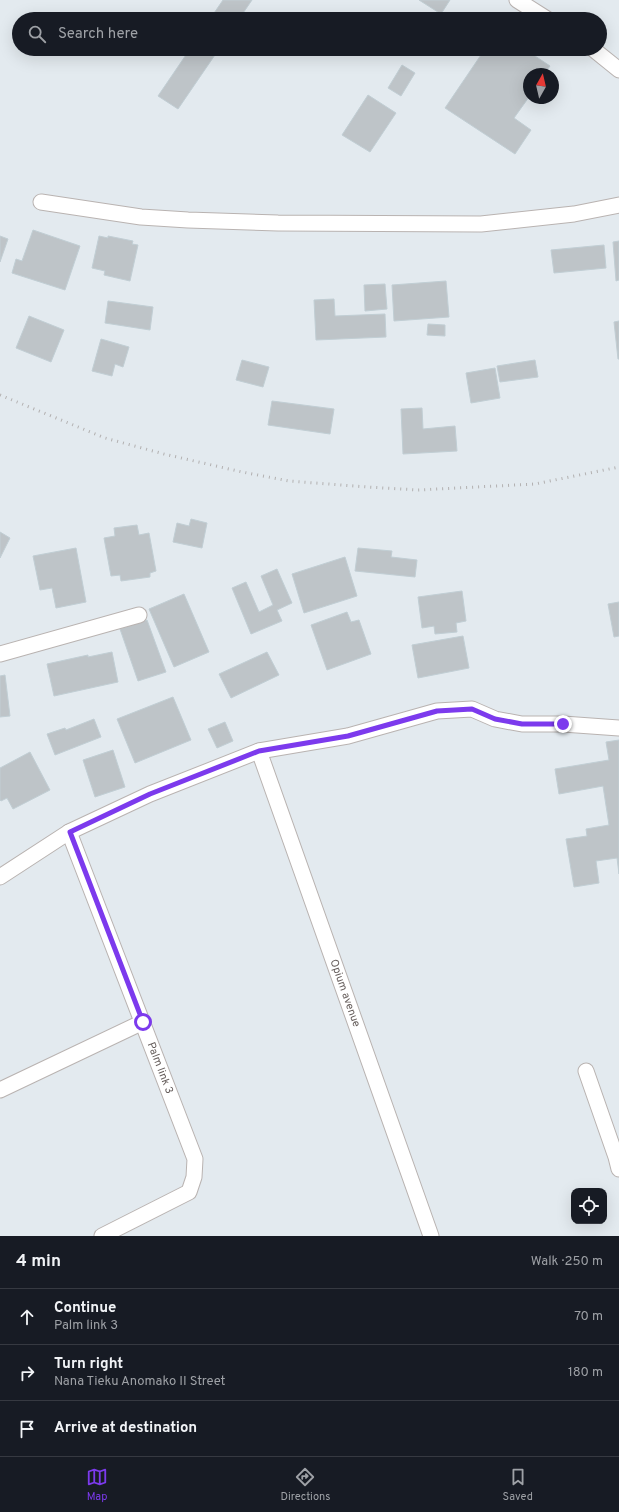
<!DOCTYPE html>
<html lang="en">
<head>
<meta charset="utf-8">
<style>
  :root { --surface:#171b24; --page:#242831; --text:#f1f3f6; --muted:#9ea1a6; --line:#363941; --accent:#7c3aed }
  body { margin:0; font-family:Overpass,sans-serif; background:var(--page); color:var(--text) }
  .controls { position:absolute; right:12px; bottom:12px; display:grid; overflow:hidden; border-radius:8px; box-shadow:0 4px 16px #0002 }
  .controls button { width:36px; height:36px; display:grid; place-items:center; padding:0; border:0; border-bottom:1px solid var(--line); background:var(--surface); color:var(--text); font:20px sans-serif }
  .compass { position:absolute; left:523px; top:68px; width:36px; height:36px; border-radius:50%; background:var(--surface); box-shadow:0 4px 16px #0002; rotate:8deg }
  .stop { position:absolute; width:12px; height:12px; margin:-9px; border:3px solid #7c3aed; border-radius:50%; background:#fff }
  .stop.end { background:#7c3aed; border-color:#fff; box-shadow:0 1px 4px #0008 }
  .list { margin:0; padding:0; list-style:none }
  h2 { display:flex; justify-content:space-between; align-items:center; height:52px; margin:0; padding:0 16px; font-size:17px }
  h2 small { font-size:13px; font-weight:400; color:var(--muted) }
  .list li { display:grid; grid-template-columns:26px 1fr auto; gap:12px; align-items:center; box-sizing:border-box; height:56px; padding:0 16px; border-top:1px solid var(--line) }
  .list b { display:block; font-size:15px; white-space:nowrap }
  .list p { margin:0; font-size:13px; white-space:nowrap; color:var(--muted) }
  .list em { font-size:13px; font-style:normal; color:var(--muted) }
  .icon { flex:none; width:22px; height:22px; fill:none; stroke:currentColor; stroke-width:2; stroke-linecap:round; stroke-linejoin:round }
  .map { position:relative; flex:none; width:619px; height:1236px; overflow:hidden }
  .search { position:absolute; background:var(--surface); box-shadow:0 4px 16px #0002; left:12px; right:12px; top:12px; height:44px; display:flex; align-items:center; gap:10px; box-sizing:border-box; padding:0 14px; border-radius:22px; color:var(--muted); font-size:15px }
  .sheet { height:220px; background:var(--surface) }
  nav { display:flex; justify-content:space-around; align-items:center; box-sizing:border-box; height:56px; border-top:1px solid var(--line); background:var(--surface); font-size:11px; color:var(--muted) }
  nav a { display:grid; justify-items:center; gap:2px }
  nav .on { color:var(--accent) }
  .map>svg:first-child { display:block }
  .building { fill:#bec4c8; stroke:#c1ced4 }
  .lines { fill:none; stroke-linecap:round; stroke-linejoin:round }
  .street-casing { stroke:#b9b3b1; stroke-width:17 }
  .street { stroke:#fff; stroke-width:15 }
  .rail { stroke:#b2b0b0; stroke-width:3; stroke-dasharray:1 5; stroke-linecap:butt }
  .route { stroke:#7c3aed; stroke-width:5 }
  .labels { text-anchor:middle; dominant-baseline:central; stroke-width:4; stroke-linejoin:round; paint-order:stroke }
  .street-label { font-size:11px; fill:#655d5b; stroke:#fff }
</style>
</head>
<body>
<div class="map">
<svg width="619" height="1236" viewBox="0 0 619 1236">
  <rect width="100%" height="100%" fill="#e3eaef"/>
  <g class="building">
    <path d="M 223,0 L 252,0 L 239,19 L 210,19 Z"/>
    <path d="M 419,0 L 450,0 L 441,14 Z"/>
    <path d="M 190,49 L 219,49 L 178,109 L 158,96 Z"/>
    <path d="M 485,49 L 536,49 L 532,54 L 550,66 L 544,74 L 529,74 L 529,97 L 514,118 L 531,130 L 515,154 L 445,108 Z"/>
    <path d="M 402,65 L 415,73 L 401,96 L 388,88 Z"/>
    <path d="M 368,95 L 396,113 L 370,152 L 342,135 Z"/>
    <path d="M 33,230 L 80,246 L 65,290 L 12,273 L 16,259 L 22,261 Z"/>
    <path d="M 0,236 L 8,239 L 0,262 Z"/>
    <path d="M 99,236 L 108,238 L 108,236 L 133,241 L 132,244 L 138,245 L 130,281 L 104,275 L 105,271 L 92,268 Z"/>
    <path d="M 619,241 L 619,280 L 616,281 L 613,242 Z"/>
    <path d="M 604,245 L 606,268 L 554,273 L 551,250 Z"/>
    <path d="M 446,281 L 449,317 L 394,321 L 392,285 Z"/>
    <path d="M 385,284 L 387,309 L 365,311 L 364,285 Z"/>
    <path d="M 334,299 L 335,316 L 385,314 L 386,337 L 316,340 L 314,300 Z"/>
    <path d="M 108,301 L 153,307 L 150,330 L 105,323 Z"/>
    <path d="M 29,316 L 64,330 L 51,362 L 16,348 Z"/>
    <path d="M 619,321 L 619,359 L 618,359 L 614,322 Z"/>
    <path d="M 428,324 L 445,325 L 445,336 L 427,335 Z"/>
    <path d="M 101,339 L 129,347 L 123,367 L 115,364 L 112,376 L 92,371 Z"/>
    <path d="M 242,360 L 269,367 L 263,387 L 236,380 Z"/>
    <path d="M 535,360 L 538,377 L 500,382 L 497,366 Z"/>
    <path d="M 495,368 L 500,398 L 471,403 L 466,373 Z"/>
    <path d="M 272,401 L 334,409 L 330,434 L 268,425 Z"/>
    <path d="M 422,408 L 423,429 L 455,426 L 457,451 L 403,454 L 401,409 Z"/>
    <path d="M 191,519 L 207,523 L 202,548 L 173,542 L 177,523 L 189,526 Z"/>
    <path d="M 137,525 L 139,535 L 149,533 L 156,571 L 150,573 L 150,577 L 121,581 L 120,575 L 111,576 L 104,538 L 115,536 L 114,528 Z"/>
    <path d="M 0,532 L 10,538 L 0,558 Z"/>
    <path d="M 76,548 L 86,602 L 56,608 L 52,588 L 40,590 L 33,556 Z"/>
    <path d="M 358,548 L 392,551 L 391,557 L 417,560 L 415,577 L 355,571 Z"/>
    <path d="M 345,557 L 357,596 L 304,613 L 292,574 Z"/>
    <path d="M 277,569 L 292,603 L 277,610 L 282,621 L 251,634 L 232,588 L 246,582 L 259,612 L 273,605 L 261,576 Z"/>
    <path d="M 462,591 L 466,621 L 456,623 L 457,632 L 435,634 L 434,626 L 422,628 L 418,597 Z"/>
    <path d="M 184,594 L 209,652 L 174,667 L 149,609 Z"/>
    <path d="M 619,602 L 619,636 L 614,637 L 608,604 Z"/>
    <path d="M 347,612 L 351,622 L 359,620 L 371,654 L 327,670 L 311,625 Z"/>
    <path d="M 147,620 L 166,672 L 138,681 L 120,629 Z"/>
    <path d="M 463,636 L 469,668 L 418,678 L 412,645 Z"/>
    <path d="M 112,652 L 118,682 L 54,696 L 47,664 L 88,655 L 88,657 Z"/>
    <path d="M 267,652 L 279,675 L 231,698 L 219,674 Z"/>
    <path d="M 5,675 L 10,716 L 0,717 L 0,676 Z"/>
    <path d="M 173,697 L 191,740 L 135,763 L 117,719 Z"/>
    <path d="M 94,719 L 101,737 L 55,755 L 47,734 L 65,728 L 66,730 Z"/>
    <path d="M 225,722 L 233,741 L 217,748 L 208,729 Z"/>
    <path d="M 619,740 L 619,874 L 617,858 L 596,861 L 599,883 L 574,887 L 566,839 L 587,836 L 586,829 L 609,825 L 603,786 L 559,794 L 555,769 L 609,760 L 606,742 Z"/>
    <path d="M 113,750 L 125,787 L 95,797 L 83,760 Z"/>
    <path d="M 30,752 L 50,790 L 13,809 L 7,798 L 1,801 L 0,800 L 0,768 Z"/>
  </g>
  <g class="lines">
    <defs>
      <g id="street">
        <path d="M 517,0 L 547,19"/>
        <path d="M 593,49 L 619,70"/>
        <path d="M 41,202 L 141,217 L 188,220 L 278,223 L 481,224 L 574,214 L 619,205"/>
        <path d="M 0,654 L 139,615"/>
        <path id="s1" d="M 259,751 L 431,1236"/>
        <path id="s2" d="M 69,832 L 195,1159 L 194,1177 L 189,1192 L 102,1236"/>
        <path d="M 0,877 L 69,832 L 150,794 L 259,751 L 348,736 L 437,711 L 472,709 L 495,719 L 522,724 L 563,724 L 619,728"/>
        <path d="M 586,1071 L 616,1157 L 619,1169"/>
        <path d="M 0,1090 L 143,1022"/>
      </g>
    </defs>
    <use href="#street" class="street-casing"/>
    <use href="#street" class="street"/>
    <path class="rail" d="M 0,395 L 105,438 L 164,454 L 242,472 L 289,481 L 367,487 L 418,490 L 535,484 L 619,467"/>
  </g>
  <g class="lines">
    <path class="route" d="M 143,1022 L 70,832 L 150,794 L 259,751 L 348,736 L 437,711 L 472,709 L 495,719 L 522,724 L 563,724"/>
  </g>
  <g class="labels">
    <g class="street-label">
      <text stroke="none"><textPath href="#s1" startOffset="257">Opium avenue</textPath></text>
      <text stroke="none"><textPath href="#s2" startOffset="253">Palm link 3</textPath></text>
    </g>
  </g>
</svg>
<div class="controls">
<button><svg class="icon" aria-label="locate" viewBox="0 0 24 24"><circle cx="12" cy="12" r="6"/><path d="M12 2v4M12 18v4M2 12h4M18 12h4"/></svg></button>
</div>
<svg class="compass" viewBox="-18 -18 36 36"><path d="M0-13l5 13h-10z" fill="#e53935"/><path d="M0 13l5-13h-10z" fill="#9ea1a6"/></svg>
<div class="stop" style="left:143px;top:1022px"></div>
<div class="stop end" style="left:563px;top:724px"></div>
<div class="search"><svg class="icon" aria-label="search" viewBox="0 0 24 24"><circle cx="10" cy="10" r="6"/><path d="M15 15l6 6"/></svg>Search here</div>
</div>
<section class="sheet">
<h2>4 min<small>Walk · 250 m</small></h2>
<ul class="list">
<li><svg class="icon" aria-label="ahead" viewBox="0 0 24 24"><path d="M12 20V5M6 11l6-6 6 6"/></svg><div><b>Continue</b><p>Palm link 3</p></div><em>70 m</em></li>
<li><svg class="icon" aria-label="right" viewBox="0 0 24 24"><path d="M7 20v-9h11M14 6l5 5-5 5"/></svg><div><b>Turn right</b><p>Nana Tieku Anomako II Street</p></div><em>180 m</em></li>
<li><svg class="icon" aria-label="arrive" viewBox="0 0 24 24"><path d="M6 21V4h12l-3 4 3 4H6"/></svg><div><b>Arrive at destination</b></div></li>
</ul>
</section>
<nav>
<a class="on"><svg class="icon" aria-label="map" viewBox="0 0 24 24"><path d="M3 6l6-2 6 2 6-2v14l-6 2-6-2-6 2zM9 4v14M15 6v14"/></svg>Map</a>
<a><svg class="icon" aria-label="directions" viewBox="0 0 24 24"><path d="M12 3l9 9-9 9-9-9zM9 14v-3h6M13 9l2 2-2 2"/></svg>Directions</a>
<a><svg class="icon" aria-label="saved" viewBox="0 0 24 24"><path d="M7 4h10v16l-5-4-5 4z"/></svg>Saved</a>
</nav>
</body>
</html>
